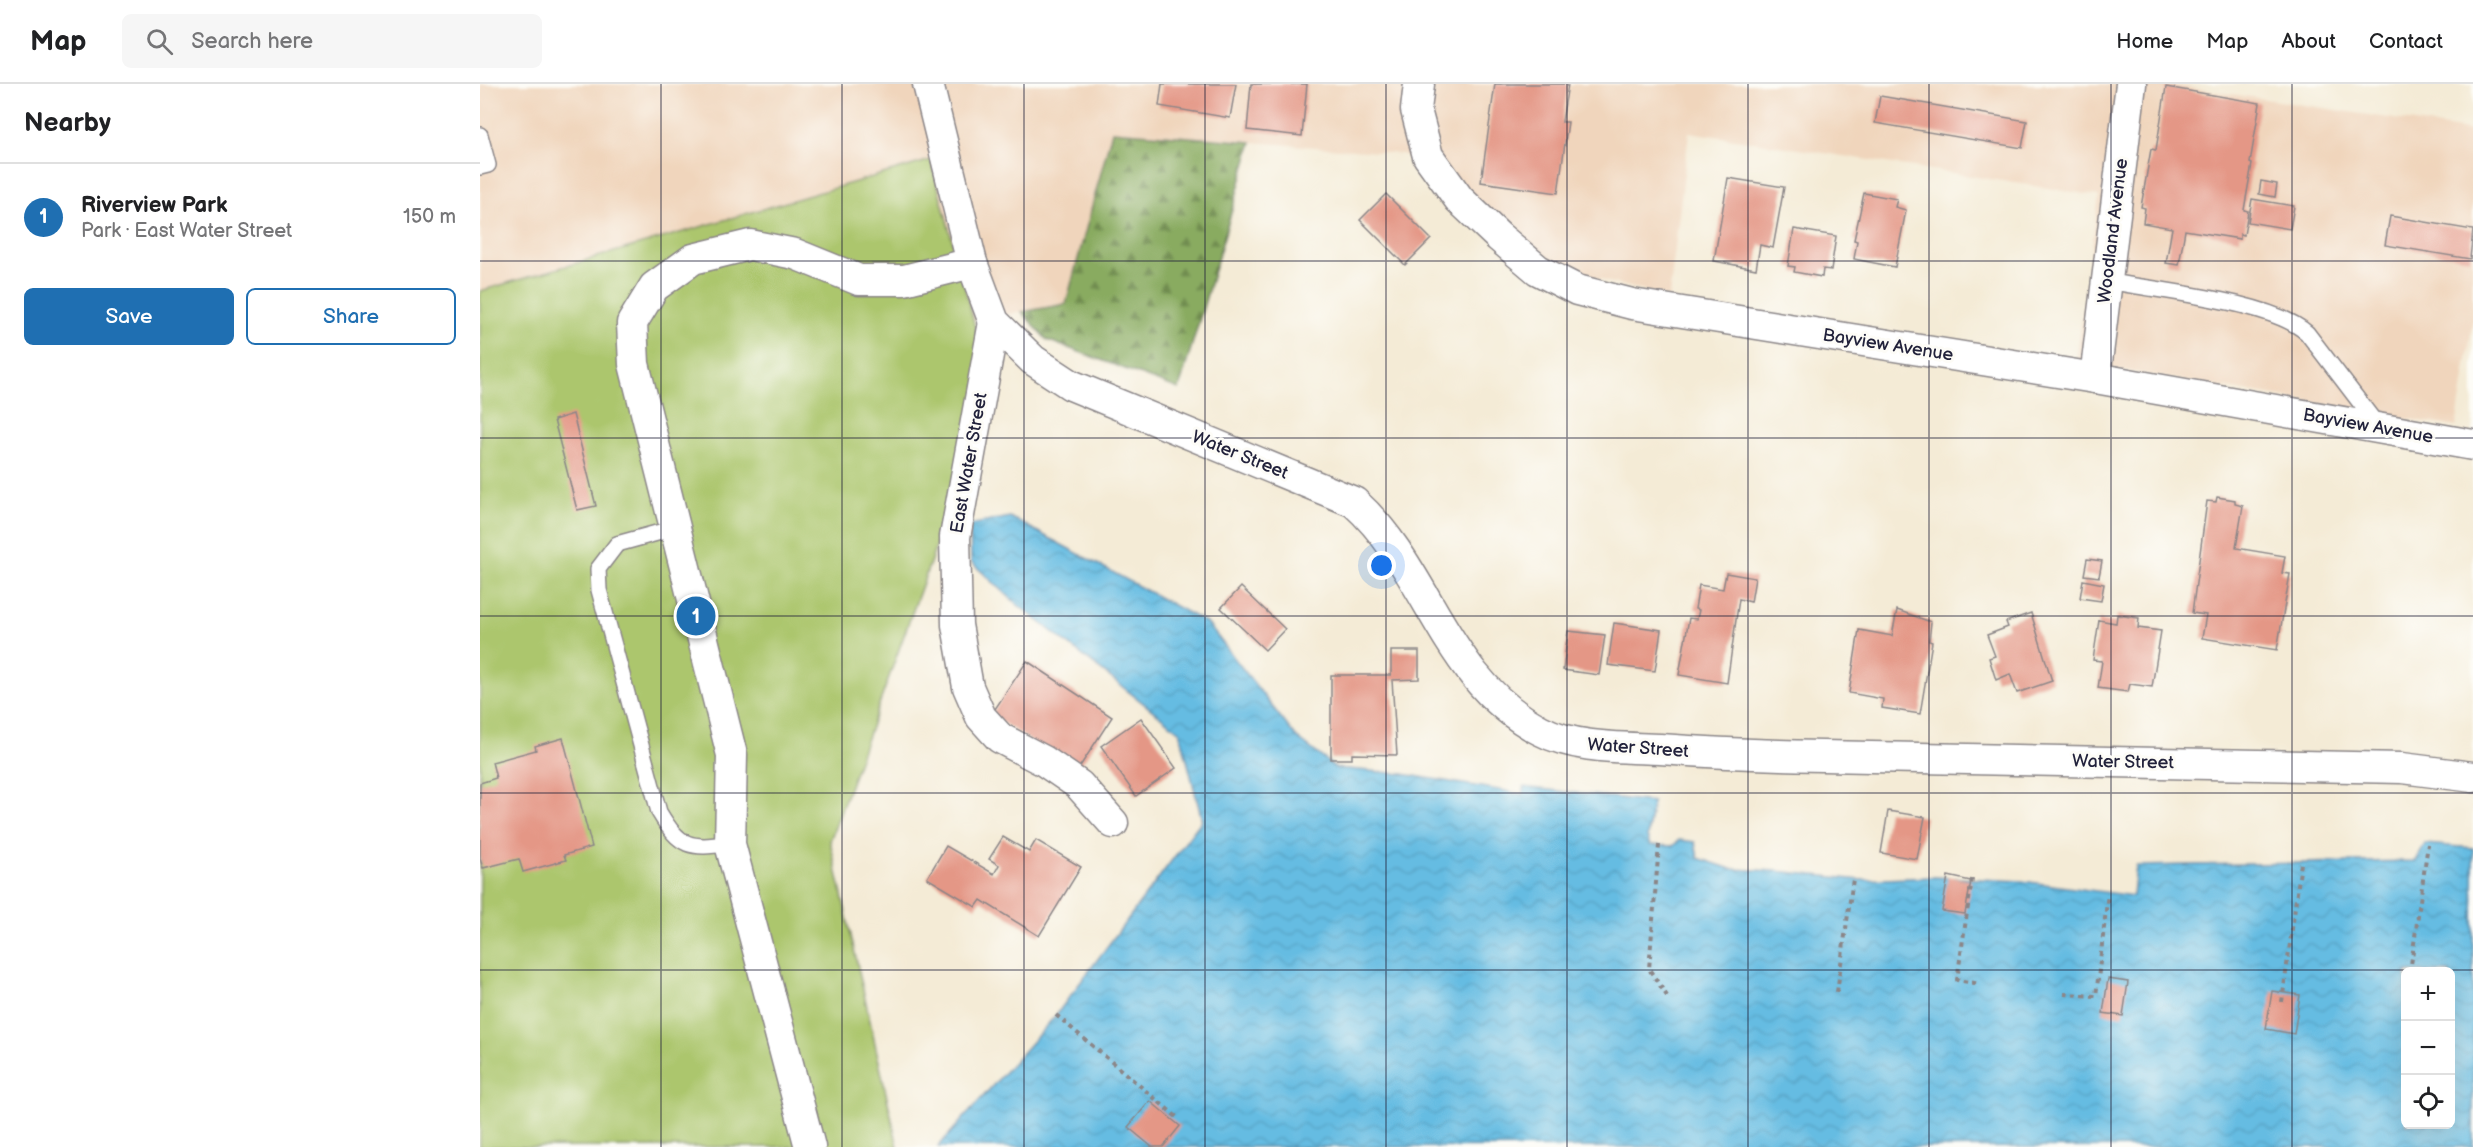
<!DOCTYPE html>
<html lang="en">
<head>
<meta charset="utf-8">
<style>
  :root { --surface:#fff; --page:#f6f6f6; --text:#202124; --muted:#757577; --line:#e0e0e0; --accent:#1f6fb2 }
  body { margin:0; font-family:"Balsamiq Sans",sans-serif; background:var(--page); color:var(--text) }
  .controls { position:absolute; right:18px; bottom:18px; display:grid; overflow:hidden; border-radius:9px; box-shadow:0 6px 24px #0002 }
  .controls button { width:54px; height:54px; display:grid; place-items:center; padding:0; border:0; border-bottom:2px solid var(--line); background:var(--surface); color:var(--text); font:30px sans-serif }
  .you { position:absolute; left:902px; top:482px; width:21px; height:21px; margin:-15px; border:4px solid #fff; border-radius:50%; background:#1a73e8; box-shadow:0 0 0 9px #1a73e833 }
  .badge { display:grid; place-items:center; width:39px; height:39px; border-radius:50%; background:var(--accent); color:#fff; font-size:20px; font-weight:700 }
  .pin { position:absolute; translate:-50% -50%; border:3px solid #fff; box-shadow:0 2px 6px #0006 }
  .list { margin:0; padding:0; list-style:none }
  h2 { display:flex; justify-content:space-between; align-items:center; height:78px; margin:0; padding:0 24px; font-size:26px }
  h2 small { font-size:20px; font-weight:400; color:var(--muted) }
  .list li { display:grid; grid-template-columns:39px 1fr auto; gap:18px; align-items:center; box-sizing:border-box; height:108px; padding:0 24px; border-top:2px solid var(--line) }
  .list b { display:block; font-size:22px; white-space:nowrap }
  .list p { margin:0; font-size:20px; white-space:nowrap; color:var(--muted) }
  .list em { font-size:20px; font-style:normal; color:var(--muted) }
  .actions { display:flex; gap:12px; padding:18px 24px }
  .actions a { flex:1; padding:14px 0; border:2px solid var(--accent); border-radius:9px; text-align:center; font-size:21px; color:var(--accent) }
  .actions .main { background:var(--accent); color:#fff }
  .icon { flex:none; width:33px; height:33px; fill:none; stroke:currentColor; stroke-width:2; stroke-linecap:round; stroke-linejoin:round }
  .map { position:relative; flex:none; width:1993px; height:1063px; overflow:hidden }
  header { display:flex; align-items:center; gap:36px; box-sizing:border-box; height:84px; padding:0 30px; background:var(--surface); border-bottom:2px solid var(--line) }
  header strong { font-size:28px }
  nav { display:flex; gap:33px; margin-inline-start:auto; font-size:21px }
  .search { width:420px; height:54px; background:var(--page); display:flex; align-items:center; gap:15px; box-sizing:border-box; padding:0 21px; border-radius:9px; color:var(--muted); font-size:22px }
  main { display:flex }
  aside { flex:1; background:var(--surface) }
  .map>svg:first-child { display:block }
  .built { fill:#f0d5bc }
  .green { fill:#acc66d; stroke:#677454; stroke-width:1.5 }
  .forest { fill:url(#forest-firs); stroke:#56664e; stroke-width:1.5 }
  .water { fill:url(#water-waves); stroke:#446f8e; stroke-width:1.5; fill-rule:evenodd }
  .building { fill:#e49786 }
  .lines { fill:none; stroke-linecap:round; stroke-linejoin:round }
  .service-casing { stroke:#8b8688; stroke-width:18 }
  .minor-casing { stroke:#8b8688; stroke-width:33 }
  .path { stroke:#8b8688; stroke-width:4; stroke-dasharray:4.5 4.5; stroke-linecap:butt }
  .service { stroke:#fff; stroke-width:15 }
  .minor { stroke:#fff; stroke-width:30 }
  .grid { fill:none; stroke:#22223b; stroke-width:1.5; stroke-opacity:0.55 }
  .labels { text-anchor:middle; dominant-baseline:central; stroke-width:6; stroke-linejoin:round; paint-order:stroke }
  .street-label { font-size:18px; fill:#22223b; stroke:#fdfcf7 }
</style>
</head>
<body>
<header>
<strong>Map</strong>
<div class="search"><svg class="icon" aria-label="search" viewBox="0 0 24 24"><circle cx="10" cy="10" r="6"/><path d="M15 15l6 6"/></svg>Search here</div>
<nav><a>Home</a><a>Map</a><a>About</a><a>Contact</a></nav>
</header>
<main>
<aside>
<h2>Nearby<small></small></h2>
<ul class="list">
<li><span class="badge">1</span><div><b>Riverview Park</b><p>Park · East Water Street</p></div><em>150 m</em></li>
</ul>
<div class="actions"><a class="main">Save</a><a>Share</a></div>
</aside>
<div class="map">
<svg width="1993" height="1063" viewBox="0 0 1993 1063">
  <defs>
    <pattern id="forest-firs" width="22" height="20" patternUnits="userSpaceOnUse" patternTransform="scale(1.5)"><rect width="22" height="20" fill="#89ab60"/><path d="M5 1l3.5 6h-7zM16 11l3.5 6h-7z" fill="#708b50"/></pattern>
    <pattern id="water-waves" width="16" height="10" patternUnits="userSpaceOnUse" patternTransform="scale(1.5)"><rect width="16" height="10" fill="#65bce2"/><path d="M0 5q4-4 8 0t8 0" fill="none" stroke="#57a1c3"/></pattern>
  </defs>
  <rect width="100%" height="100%" fill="#fdfcf7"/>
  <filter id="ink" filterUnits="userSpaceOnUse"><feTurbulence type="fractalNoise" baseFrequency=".0167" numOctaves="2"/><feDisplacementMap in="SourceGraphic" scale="12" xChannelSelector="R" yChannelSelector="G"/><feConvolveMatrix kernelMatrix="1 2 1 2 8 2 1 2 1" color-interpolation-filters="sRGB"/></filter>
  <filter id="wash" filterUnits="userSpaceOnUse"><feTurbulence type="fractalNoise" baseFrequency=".008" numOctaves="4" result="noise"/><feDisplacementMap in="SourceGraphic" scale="24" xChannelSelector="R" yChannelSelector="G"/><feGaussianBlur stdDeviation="1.35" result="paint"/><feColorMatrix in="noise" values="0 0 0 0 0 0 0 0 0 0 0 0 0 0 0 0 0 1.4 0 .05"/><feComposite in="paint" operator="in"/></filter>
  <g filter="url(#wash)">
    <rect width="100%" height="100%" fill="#f4ebd6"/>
    <path class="built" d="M 0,0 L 1685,0 L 1993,47 L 1993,237 L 1976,343 L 1596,278 L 1619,112 L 1209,48 L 1189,213 L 1078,185 L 923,70 L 633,47 L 586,220 L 494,236 L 451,77 L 0,207 Z"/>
    <path class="green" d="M 451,76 L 512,307 L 350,757 L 418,1063 L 0,1063 L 0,207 Z"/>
    <path class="forest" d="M 632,47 L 772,58 L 699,305 L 567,256 L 542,228 L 586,220 Z"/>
    <path class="water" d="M 530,433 L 727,539 L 816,653 L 856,684 L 923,690 L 1043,710 L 1044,703 L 1173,718 L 1167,753 L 1170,761 L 1193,762 L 1199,756 L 1215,758 L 1218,774 L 1251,785 L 1297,787 L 1381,796 L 1453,793 L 1542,797 L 1653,812 L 1656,782 L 1936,777 L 1945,760 L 1993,764 L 1993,1063 L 458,1063 L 576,931 L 722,736 L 700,648 L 538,521 L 491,478 L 490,441 ZM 1926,888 L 1970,888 L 1970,1040 L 1926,1040 Z"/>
    <g id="blocks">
      <g class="building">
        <path d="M 682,0 L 756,0 L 750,34 L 679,22 Z"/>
        <path d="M 771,0 L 827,0 L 822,52 L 767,46 Z"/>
        <path d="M 1015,0 L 1088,0 L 1082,38 L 1088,38 L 1078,109 L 1001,98 Z"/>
        <path d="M 1686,3 L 1780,19 L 1770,79 L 1772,80 L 1764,126 L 1768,127 L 1764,151 L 1760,150 L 1760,155 L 1705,146 L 1699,181 L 1686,179 L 1692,144 L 1663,139 L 1665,124 L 1661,123 L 1671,65 L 1676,66 Z"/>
        <path d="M 1400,12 L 1547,37 L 1542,64 L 1395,39 Z"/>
        <path d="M 1248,94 L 1304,103 L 1293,164 L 1280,161 L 1276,185 L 1234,177 Z"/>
        <path d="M 1781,97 L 1797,100 L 1795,113 L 1779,110 Z"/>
        <path d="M 1384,109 L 1417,115 L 1415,123 L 1426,126 L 1415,183 L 1374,175 L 1377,157 L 1374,156 Z"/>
        <path d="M 906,110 L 951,155 L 925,181 L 880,136 Z"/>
        <path d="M 1772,115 L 1814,122 L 1810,145 L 1768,138 Z"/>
        <path d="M 1910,132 L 1993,146 L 1990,175 L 1905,161 Z"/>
        <path d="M 1314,145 L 1356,152 L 1351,186 L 1343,185 L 1342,193 L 1314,188 L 1315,183 L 1308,182 Z"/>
        <path d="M 93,330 L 116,422 L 97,426 L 74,336 Z"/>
        <path d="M 1737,413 L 1755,416 L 1755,420 L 1763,422 L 1756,464 L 1805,472 L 1802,489 L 1810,490 L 1797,566 L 1722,554 L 1726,531 L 1712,529 L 1727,417 L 1736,418 Z"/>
        <path d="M 1607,475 L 1622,477 L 1619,493 L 1604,491 Z"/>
        <path d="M 1246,489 L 1275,494 L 1271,518 L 1259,515 L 1247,599 L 1199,591 L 1209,534 L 1217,535 L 1219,526 L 1215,525 L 1219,501 L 1243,505 Z"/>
        <path d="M 1603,496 L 1624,500 L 1621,517 L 1600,514 Z"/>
        <path d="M 761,503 L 805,545 L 785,566 L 741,524 Z"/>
        <path d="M 1417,526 L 1451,538 L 1449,557 L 1452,558 L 1440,630 L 1402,624 L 1403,615 L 1369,609 L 1379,546 L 1412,552 Z"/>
        <path d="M 1551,529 L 1572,597 L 1537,609 L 1530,590 L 1516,596 L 1509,574 L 1515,572 L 1507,551 L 1528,543 L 1526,538 Z"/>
        <path d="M 1637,531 L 1659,534 L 1658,544 L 1681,547 L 1672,603 L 1650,600 L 1648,608 L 1618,604 L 1622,577 L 1613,576 L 1619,536 L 1636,539 Z"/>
        <path d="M 1134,539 L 1181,546 L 1175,587 L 1128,581 Z"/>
        <path d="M 1088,547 L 1125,551 L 1119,591 L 1083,586 Z"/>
        <path d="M 911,567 L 939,567 L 939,595 L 912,596 L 917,671 L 872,670 L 872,675 L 851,675 L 851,591 L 911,591 Z"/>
        <path d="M 547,577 L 632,633 L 597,687 L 511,631 Z"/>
        <path d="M 661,634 L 696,684 L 656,712 L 621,662 Z"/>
        <path d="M 83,654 L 112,763 L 84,771 L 86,776 L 43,788 L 39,775 L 3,784 L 0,775 L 0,699 L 16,694 L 12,678 L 56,666 L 55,662 Z"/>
        <path d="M 1408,727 L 1445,733 L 1437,775 L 1401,769 Z"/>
        <path d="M 523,753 L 549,768 L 556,756 L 601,783 L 559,852 L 501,816 L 496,823 L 447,794 L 466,762 L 514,790 L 519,781 L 509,775 Z"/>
        <path d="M 1468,792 L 1491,797 L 1485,830 L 1462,827 Z"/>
        <path d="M 1628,895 L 1648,898 L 1643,932 L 1623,929 Z"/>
        <path d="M 1792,907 L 1820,911 L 1814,950 L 1786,945 Z"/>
        <path d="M 670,1017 L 700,1042 L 683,1063 L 672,1063 L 648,1043 Z"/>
      </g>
    </g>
  </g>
  <g filter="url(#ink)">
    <use href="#blocks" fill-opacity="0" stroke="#8b8688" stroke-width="1.5"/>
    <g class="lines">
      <defs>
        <g id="service">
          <path d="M 0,51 L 8,81 L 0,83"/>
          <path d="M 1627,197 C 1678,207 1791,217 1827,249 L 1898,342"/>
          <path d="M 195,444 L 137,460 L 118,485 L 119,506 L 179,728 C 201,765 209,764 250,760"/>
        </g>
        <g id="minor">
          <path d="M 448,0 L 492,179 L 514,238 L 553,276 L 591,301 L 874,418 C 950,486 963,595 1060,646 C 1096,665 1140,663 1180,665 C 1234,669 1288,671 1343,672 C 1536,676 1729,680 1922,684 L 1993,693"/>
          <path d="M 939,0 L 936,26 L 948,72 L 979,115 L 1019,153 L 1058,186 L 1097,206 L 1152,220 L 1615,294 L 1993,361"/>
          <path d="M 514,238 L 475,453 L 477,541 L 488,603 L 501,633 L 520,654 L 564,677 L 599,701 L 633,739"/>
          <path d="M 1615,294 L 1651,0"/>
          <path d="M 330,1063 L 250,760 L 252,671 L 154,280 L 152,239 L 174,203 L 213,175 L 270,161 L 315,170 L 379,196 L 424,196 L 492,179"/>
        </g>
      </defs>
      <use href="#service" class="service-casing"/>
      <use href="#minor" class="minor-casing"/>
      <g class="path">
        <path d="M 1179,761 L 1169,885 L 1187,912"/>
        <path d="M 1492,795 L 1477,896 L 1500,900"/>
        <path d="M 1930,888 L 1948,760"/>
        <path d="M 1357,908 L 1373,795"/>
        <path d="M 1584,910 L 1616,912 L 1628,809"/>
        <path d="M 1802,918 L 1821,779"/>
        <path d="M 576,931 L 698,1034"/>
      </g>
      <use href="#service" class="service"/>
      <use href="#minor" class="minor"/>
    </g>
  </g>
  <path class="grid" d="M 181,0 L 181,1063M 362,0 L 362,1063M 544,0 L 544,1063M 725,0 L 725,1063M 906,0 L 906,1063M 1087,0 L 1087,1063M 1268,0 L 1268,1063M 1449,0 L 1449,1063M 1631,0 L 1631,1063M 1812,0 L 1812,1063M 0,177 L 1993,177M 0,354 L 1993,354M 0,532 L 1993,532M 0,709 L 1993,709M 0,886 L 1993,886"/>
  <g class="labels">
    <g class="street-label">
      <text transform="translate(1633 147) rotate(-83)">Woodland Avenue</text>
      <text transform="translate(1408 261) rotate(9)">Bayview Avenue</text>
      <text transform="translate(1888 342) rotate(10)">Bayview Avenue</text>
      <text transform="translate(760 371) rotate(22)">Water Street</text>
      <text transform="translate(489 379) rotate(-80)">East Water Street</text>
      <text transform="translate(1158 664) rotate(4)">Water Street</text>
      <text transform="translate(1643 678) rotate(1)">Water Street</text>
    </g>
  </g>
</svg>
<div class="controls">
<button>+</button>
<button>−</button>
<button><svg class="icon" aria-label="locate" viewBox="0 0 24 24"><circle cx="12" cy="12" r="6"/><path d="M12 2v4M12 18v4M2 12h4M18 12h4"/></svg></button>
</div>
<div class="you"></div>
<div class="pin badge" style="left:216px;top:532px">1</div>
</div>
</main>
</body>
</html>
